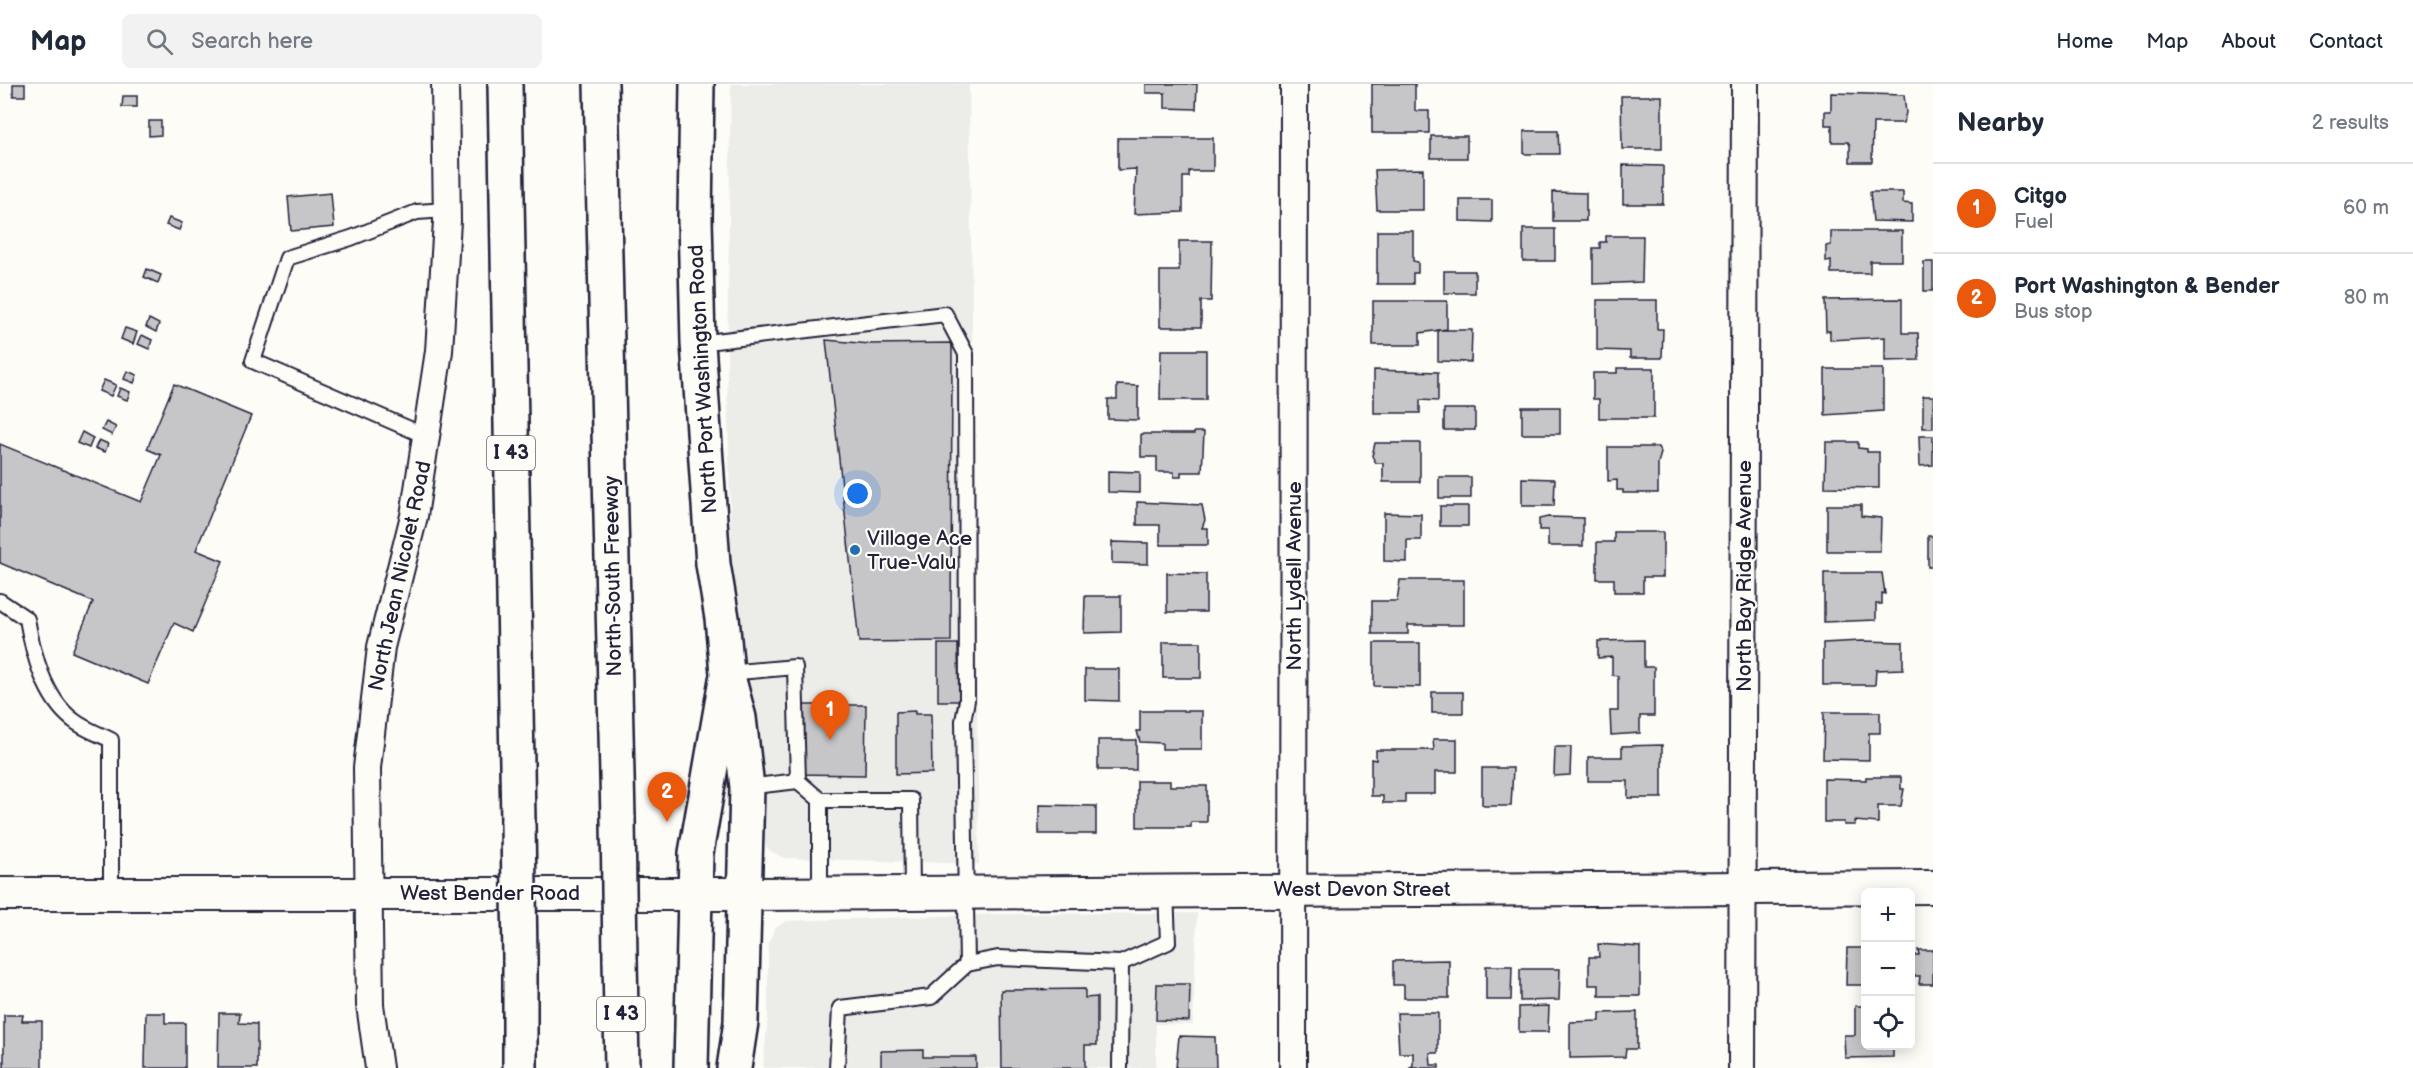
<!DOCTYPE html>
<html lang="en">
<head>
<meta charset="utf-8">
<style>
  :root { --surface:#fff; --page:#f2f2f3; --text:#1f2937; --muted:#747a83; --line:#e0e1e3; --accent:#ea580c }
  body { margin:0; font-family:"Balsamiq Sans",sans-serif; background:var(--page); color:var(--text) }
  .controls { position:absolute; right:18px; bottom:18px; display:grid; overflow:hidden; border-radius:9px; box-shadow:0 3px 15px #0003 }
  .controls button { width:54px; height:54px; display:grid; place-items:center; padding:0; border:0; border-bottom:2px solid var(--line); background:var(--surface); color:var(--text); font:30px sans-serif }
  .you { position:absolute; left:858px; top:410px; width:21px; height:21px; margin:-15px; border:4px solid #fff; border-radius:50%; background:#1a73e8; box-shadow:0 0 0 9px #1a73e833 }
  .badge { display:grid; place-items:center; width:39px; height:39px; border-radius:50%; background:var(--accent); color:#fff; font-size:20px; font-weight:700 }
  .pin { position:absolute; translate:-50% -50px; filter:drop-shadow(0 2px 3px #0008) }
  .pin::after { content:''; position:absolute; top:32px; width:21px; height:18px; background:inherit; clip-path:polygon(0 0,100% 0,50% 100%) }
  .list { margin:0; padding:0; list-style:none }
  h2 { display:flex; justify-content:space-between; align-items:center; height:78px; margin:0; padding:0 24px; font-size:26px }
  h2 small { font-size:20px; font-weight:400; color:var(--muted) }
  .list li { display:grid; grid-template-columns:39px 1fr auto; gap:18px; align-items:center; box-sizing:border-box; height:90px; padding:0 24px; border-top:2px solid var(--line) }
  .list b { display:block; font-size:22px; white-space:nowrap }
  .list p { margin:0; font-size:20px; white-space:nowrap; color:var(--muted) }
  .list em { font-size:20px; font-style:normal; color:var(--muted) }
  .icon { flex:none; width:33px; height:33px; fill:none; stroke:currentColor; stroke-width:2; stroke-linecap:round; stroke-linejoin:round }
  .map { position:relative; flex:none; width:1933px; height:984px; overflow:hidden }
  header { display:flex; align-items:center; gap:36px; box-sizing:border-box; height:84px; padding:0 30px; background:var(--surface); border-bottom:2px solid var(--line) }
  header strong { font-size:28px }
  nav { display:flex; gap:33px; margin-inline-start:auto; font-size:21px }
  .search { width:420px; height:54px; background:var(--page); display:flex; align-items:center; gap:15px; box-sizing:border-box; padding:0 21px; border-radius:9px; color:var(--muted); font-size:22px }
  main { display:flex }
  aside { flex:1; background:var(--surface) }
  .map>svg:first-child { display:block }
  .built { fill:#ecece9 }
  .building { fill:#c6c6c8; stroke:#22223b; stroke-width:1.5 }
  .lines { fill:none; stroke-linecap:round; stroke-linejoin:round }
  .service-casing { stroke:#22223b; stroke-width:18 }
  .minor-casing { stroke:#22223b; stroke-width:30 }
  .tertiary-casing { stroke:#22223b; stroke-width:36 }
  .secondary-casing { stroke:#22223b; stroke-width:38 }
  .motorway-casing { stroke:#22223b; stroke-width:38 }
  .service { stroke:#fdfcf7; stroke-width:14 }
  .minor { stroke:#fdfcf7; stroke-width:26 }
  .tertiary { stroke:#fdfcf7; stroke-width:32 }
  .secondary { stroke:#fdfcf7; stroke-width:33 }
  .motorway { stroke:#fdfcf7; stroke-width:33 }
  .motorway-bridge-casing { stroke:#22223b; stroke-width:38; stroke-linecap:butt }
  .motorway-bridge { stroke:#fdfcf7; stroke-width:33 }
  .poi-dot { fill:#1f6fb2; stroke:#fdfcf7; stroke-width:2 }
  .labels { text-anchor:middle; dominant-baseline:central; stroke-width:4.5; stroke-linejoin:round; paint-order:stroke }
  .shield { fill:#fdfcf7; stroke:#646373; stroke-width:1.5 }
  .shield-label { font-size:20px; font-weight:bold; fill:#22223b }
  .street-label { font-size:21px; fill:#22223b; stroke:#fdfcf7 }
  .poi-label { font-size:21px; fill:#22223b; stroke:#fdfcf7; text-anchor:start }
</style>
</head>
<body>
<header>
<strong>Map</strong>
<div class="search"><svg class="icon" aria-label="search" viewBox="0 0 24 24"><circle cx="10" cy="10" r="6"/><path d="M15 15l6 6"/></svg>Search here</div>
<nav><a>Home</a><a>Map</a><a>About</a><a>Contact</a></nav>
</header>
<main>
<div class="map">
<svg width="1933" height="984" viewBox="0 0 1933 984">
  <rect width="100%" height="100%" fill="#fdfcf7"/>
  <filter id="ink" filterUnits="userSpaceOnUse"><feTurbulence type="fractalNoise" baseFrequency=".0167" numOctaves="2"/><feDisplacementMap in="SourceGraphic" scale="12" xChannelSelector="R" yChannelSelector="G"/><feConvolveMatrix kernelMatrix="1 2 1 2 8 2 1 2 1" color-interpolation-filters="sRGB"/></filter>
  <g filter="url(#ink)">
    <g class="built">
      <path d="M 731,0 L 969,0 L 979,780 L 784,774 L 769,766 L 760,752 L 733,553 L 727,286 Z"/>
      <path d="M 1197,829 L 1193,941 L 1156,940 L 1156,984 L 763,984 L 768,933 L 768,861 L 774,845 L 786,837 L 1003,830 Z"/>
    </g>
    <g class="building">
      <rect x="13" y="0" width="12" height="12"/>
      <path d="M 1146,0 L 1197,0 L 1196,25 L 1165,24 L 1165,9 L 1146,9 Z"/>
      <path d="M 1372,0 L 1415,0 L 1415,27 L 1429,27 L 1429,49 L 1372,49 Z"/>
      <path d="M 1831,9 L 1904,11 L 1906,29 L 1903,39 L 1873,39 L 1872,78 L 1850,78 L 1850,61 L 1848,58 L 1832,58 L 1832,41 L 1825,41 L 1825,27 L 1831,27 Z"/>
      <path d="M 123,12 L 137,12 L 137,23 L 122,23 Z"/>
      <path d="M 1621,12 L 1662,12 L 1662,65 L 1622,65 Z"/>
      <path d="M 149,37 L 161,37 L 161,51 L 149,52 Z"/>
      <path d="M 1524,47 L 1558,47 L 1559,70 L 1524,70 Z"/>
      <rect x="1431" y="52" width="36" height="22"/>
      <path d="M 1118,54 L 1213,54 L 1213,87 L 1189,87 L 1189,93 L 1183,93 L 1183,128 L 1134,130 L 1136,85 L 1118,86 Z"/>
      <path d="M 1623,81 L 1663,82 L 1663,120 L 1623,120 Z"/>
      <path d="M 1423,85 L 1423,126 L 1377,126 L 1375,86 Z"/>
      <path d="M 1553,108 L 1586,109 L 1586,137 L 1553,137 Z"/>
      <path d="M 1870,108 L 1903,108 L 1903,119 L 1912,120 L 1912,138 L 1873,137 Z"/>
      <path d="M 331,109 L 334,143 L 291,147 L 288,113 Z"/>
      <path d="M 1460,116 L 1492,116 L 1492,138 L 1460,137 Z"/>
      <path d="M 169,134 L 182,139 L 179,146 L 166,141 Z"/>
      <rect x="1523" y="145" width="32" height="32"/>
      <path d="M 1377,147 L 1413,147 L 1413,177 L 1418,178 L 1418,189 L 1413,189 L 1413,200 L 1377,200 Z"/>
      <path d="M 1831,147 L 1902,147 L 1902,177 L 1870,177 L 1870,189 L 1831,189 L 1831,177 L 1826,178 L 1826,162 L 1831,161 Z"/>
      <path d="M 1606,152 L 1643,152 L 1642,198 L 1593,200 L 1593,164 L 1600,164 L 1600,158 L 1606,158 Z"/>
      <path d="M 1179,157 L 1212,157 L 1211,217 L 1201,217 L 1201,243 L 1160,243 L 1160,187 L 1179,187 Z"/>
      <rect x="1924" y="178" width="9" height="29"/>
      <path d="M 147,185 L 161,191 L 158,199 L 144,193 Z"/>
      <rect x="1444" y="187" width="31" height="22"/>
      <path d="M 1902,215 L 1902,249 L 1918,249 L 1919,276 L 1885,277 L 1885,253 L 1830,256 L 1830,247 L 1826,247 L 1825,216 Z"/>
      <path d="M 1597,216 L 1657,216 L 1657,245 L 1663,245 L 1662,274 L 1630,274 L 1630,267 L 1597,266 Z"/>
      <path d="M 1373,217 L 1447,217 L 1447,245 L 1420,249 L 1420,261 L 1373,261 Z"/>
      <path d="M 149,235 L 159,240 L 156,248 L 146,243 Z"/>
      <path d="M 125,244 L 137,248 L 133,260 L 121,255 Z"/>
      <path d="M 1438,246 L 1472,246 L 1471,278 L 1438,277 Z"/>
      <path d="M 142,251 L 152,256 L 149,265 L 138,260 Z"/>
      <path d="M 826,256 L 870,260 L 952,259 L 951,557 L 859,558 Z"/>
      <path d="M 1161,266 L 1206,266 L 1206,316 L 1160,316 Z"/>
      <path d="M 1617,284 L 1654,284 L 1654,334 L 1599,334 L 1599,315 L 1593,315 L 1593,289 L 1617,289 Z"/>
      <path d="M 1825,285 L 1883,285 L 1883,327 L 1825,331 Z"/>
      <path d="M 1374,286 L 1438,288 L 1438,317 L 1420,316 L 1420,329 L 1374,329 Z"/>
      <path d="M 127,287 L 137,291 L 134,299 L 124,295 Z"/>
      <path d="M 104,296 L 116,301 L 111,312 L 99,307 Z"/>
      <path d="M 174,300 L 251,332 L 196,466 L 223,477 L 193,548 L 174,539 L 148,600 L 72,568 L 93,518 L 0,479 L 0,360 L 141,418 L 161,371 L 147,365 Z"/>
      <path d="M 1117,301 L 1138,302 L 1138,336 L 1108,335 L 1108,315 L 1117,315 Z"/>
      <path d="M 120,304 L 130,308 L 127,316 L 117,312 Z"/>
      <rect x="1923" y="312" width="10" height="32"/>
      <rect x="1522" y="323" width="38" height="27"/>
      <rect x="1444" y="325" width="31" height="21"/>
      <path d="M 106,338 L 116,343 L 112,351 L 102,346 Z"/>
      <path d="M 82,348 L 93,354 L 89,364 L 77,359 Z"/>
      <path d="M 1194,348 L 1204,348 L 1202,388 L 1181,388 L 1181,393 L 1174,393 L 1174,388 L 1157,388 L 1157,373 L 1141,373 L 1141,350 L 1194,350 Z"/>
      <path d="M 1919,352 L 1933,352 L 1933,381 L 1920,382 Z"/>
      <path d="M 99,356 L 108,360 L 105,368 L 95,364 Z"/>
      <path d="M 1826,358 L 1858,358 L 1858,364 L 1867,365 L 1867,368 L 1879,368 L 1879,404 L 1825,403 Z"/>
      <path d="M 1375,359 L 1420,359 L 1420,398 L 1383,398 L 1383,379 L 1376,379 L 1372,372 Z"/>
      <path d="M 1608,363 L 1658,363 L 1661,369 L 1658,379 L 1658,409 L 1623,409 L 1623,406 L 1617,406 L 1617,396 L 1608,397 Z"/>
      <path d="M 1108,387 L 1140,388 L 1140,409 L 1108,408 Z"/>
      <rect x="1439" y="393" width="32" height="21"/>
      <path d="M 1522,394 L 1555,395 L 1554,422 L 1522,422 Z"/>
      <path d="M 1137,418 L 1202,421 L 1205,436 L 1202,444 L 1208,444 L 1208,461 L 1160,461 L 1160,441 L 1137,441 Z"/>
      <path d="M 1827,421 L 1861,421 L 1861,432 L 1881,434 L 1880,467 L 1827,467 Z"/>
      <rect x="1440" y="422" width="28" height="20"/>
      <path d="M 1384,429 L 1421,430 L 1421,456 L 1407,456 L 1407,478 L 1384,477 Z"/>
      <path d="M 1548,433 L 1583,434 L 1583,462 L 1548,462 L 1548,446 L 1539,446 L 1539,435 Z"/>
      <path d="M 1614,448 L 1663,448 L 1663,493 L 1643,493 L 1643,508 L 1614,508 L 1614,495 L 1597,495 L 1597,458 L 1614,458 Z"/>
      <rect x="1928" y="452" width="5" height="31"/>
      <path d="M 1112,458 L 1148,459 L 1148,480 L 1112,479 Z"/>
      <path d="M 1167,489 L 1206,490 L 1206,528 L 1167,528 Z"/>
      <path d="M 1824,489 L 1882,489 L 1885,510 L 1882,509 L 1882,520 L 1876,520 L 1876,536 L 1824,538 Z"/>
      <path d="M 1400,496 L 1464,496 L 1464,541 L 1408,541 L 1408,550 L 1372,550 L 1372,517 L 1397,517 Z"/>
      <path d="M 1085,512 L 1121,512 L 1121,548 L 1084,549 Z"/>
      <path d="M 1644,556 L 1644,583 L 1654,583 L 1654,632 L 1640,632 L 1640,649 L 1611,651 L 1610,627 L 1618,627 L 1618,592 L 1612,591 L 1612,573 L 1598,574 L 1598,557 Z"/>
      <path d="M 1861,557 L 1903,558 L 1903,585 L 1876,586 L 1875,601 L 1823,601 L 1823,559 Z"/>
      <rect x="1163" y="558" width="38" height="36"/>
      <path d="M 1374,559 L 1420,559 L 1420,603 L 1374,602 Z"/>
      <path d="M 938,560 L 958,560 L 959,617 L 938,617 Z"/>
      <path d="M 1085,585 L 1119,585 L 1119,617 L 1085,616 Z"/>
      <rect x="1432" y="608" width="31" height="21"/>
      <path d="M 795,621 L 866,621 L 865,691 L 795,690 Z"/>
      <path d="M 915,627 L 915,630 L 931,630 L 932,689 L 896,690 L 896,628 Z"/>
      <path d="M 1140,627 L 1202,627 L 1202,665 L 1162,665 L 1162,659 L 1140,658 L 1137,647 L 1140,647 Z"/>
      <path d="M 1824,628 L 1880,628 L 1880,649 L 1869,649 L 1869,676 L 1823,675 Z"/>
      <path d="M 1433,655 L 1457,655 L 1457,688 L 1435,688 L 1435,710 L 1405,710 L 1405,719 L 1383,719 L 1383,712 L 1371,712 L 1371,675 L 1376,676 L 1376,666 L 1434,666 Z"/>
      <rect x="1098" y="656" width="38" height="30"/>
      <path d="M 1662,661 L 1662,714 L 1628,714 L 1628,697 L 1588,697 L 1588,673 L 1622,673 L 1622,662 Z"/>
      <path d="M 1555,663 L 1571,663 L 1570,691 L 1554,692 Z"/>
      <path d="M 1482,684 L 1513,684 L 1511,722 L 1484,722 L 1482,720 Z"/>
      <path d="M 1866,693 L 1901,693 L 1901,705 L 1904,705 L 1901,722 L 1878,722 L 1878,739 L 1855,737 L 1855,741 L 1844,741 L 1844,738 L 1824,738 L 1824,695 L 1866,696 Z"/>
      <path d="M 1137,697 L 1170,697 L 1170,702 L 1207,702 L 1207,738 L 1191,738 L 1191,743 L 1137,743 Z"/>
      <path d="M 1039,721 L 1096,722 L 1096,750 L 1039,750 Z"/>
      <path d="M 1598,860 L 1640,863 L 1640,912 L 1599,912 L 1599,901 L 1589,901 L 1589,873 L 1599,873 Z"/>
      <path d="M 1847,864 L 1866,864 L 1866,901 L 1846,901 Z"/>
      <path d="M 1918,866 L 1933,866 L 1933,900 L 1919,900 L 1920,892 L 1910,892 L 1910,871 L 1919,871 Z"/>
      <path d="M 1449,876 L 1449,914 L 1404,914 L 1404,901 L 1393,901 L 1393,877 Z"/>
      <path d="M 1486,882 L 1512,882 L 1511,916 L 1486,916 Z"/>
      <path d="M 1520,885 L 1560,885 L 1559,916 L 1520,917 Z"/>
      <path d="M 1157,900 L 1190,900 L 1189,937 L 1156,936 Z"/>
      <path d="M 1085,905 L 1085,914 L 1097,913 L 1097,961 L 1085,961 L 1085,984 L 1002,984 L 1001,906 Z"/>
      <path d="M 1549,922 L 1548,948 L 1519,948 L 1519,923 Z"/>
      <path d="M 1855,922 L 1866,922 L 1866,962 L 1893,962 L 1893,973 L 1845,974 L 1844,951 L 1855,951 Z"/>
      <path d="M 1637,928 L 1637,965 L 1626,965 L 1625,973 L 1570,974 L 1570,938 L 1600,937 L 1600,929 Z"/>
      <path d="M 146,929 L 165,929 L 165,939 L 185,939 L 185,984 L 145,984 Z"/>
      <path d="M 219,929 L 240,929 L 239,939 L 257,940 L 257,984 L 218,984 Z"/>
      <path d="M 1397,929 L 1438,929 L 1438,969 L 1430,969 L 1431,981 L 1439,981 L 1439,984 L 1410,984 L 1413,981 L 1413,969 L 1399,969 Z"/>
      <path d="M 4,931 L 23,931 L 22,937 L 42,937 L 42,984 L 4,984 Z"/>
      <path d="M 1179,952 L 1215,953 L 1216,984 L 1176,984 Z"/>
      <path d="M 923,966 L 923,973 L 976,973 L 976,984 L 881,984 L 881,967 Z"/>
    </g>
    <g class="lines">
      <defs>
        <g id="service">
          <path d="M 698,259 L 945,230 L 966,270 L 967,616 L 963,637 L 967,880 L 931,913 L 840,924 L 837,984"/>
          <path d="M 428,353 L 253,277 L 287,174 L 351,154 L 417,128 L 446,126"/>
          <path d="M 0,517 L 27,535 C 33,569 44,614 73,636 C 84,645 99,650 111,656 L 111,809"/>
          <path d="M 727,589 L 795,583 L 798,697 L 820,716 L 911,716 L 912,808"/>
          <path d="M 747,703 L 798,697"/>
          <path d="M 820,716 L 820,809"/>
          <path d="M 967,880 L 998,874 L 1121,879 L 1168,858 L 1166,806"/>
          <path d="M 1120,984 L 1121,879"/>
        </g>
        <g id="minor">
          <path d="M 379,984 L 370,921 L 367,684 L 381,563 L 414,432 L 439,267 L 447,137 L 445,0"/>
          <path d="M 1293,984 L 1294,0"/>
          <path d="M 1742,984 L 1745,0"/>
        </g>
        <path id="tertiary" d="M 0,810 L 743,810 L 1933,803"/>
        <g id="secondary">
          <path d="M 697,0 L 695,135 L 698,259 L 713,480 L 722,534 L 727,589 L 739,634 L 747,703 L 741,938 L 734,984"/>
          <path d="M 691,984 L 696,769 L 726,596"/>
        </g>
        <g id="motorway">
          <path d="M 505,0 L 518,738"/>
          <path d="M 601,0 L 618,735"/>
          <path d="M 620,875 L 622,984"/>
          <path d="M 520,876 L 520,984"/>
        </g>
      </defs>
      <use href="#service" class="service-casing"/>
      <use href="#minor" class="minor-casing"/>
      <use href="#tertiary" class="tertiary-casing"/>
      <use href="#secondary" class="secondary-casing"/>
      <use href="#motorway" class="motorway-casing"/>
      <use href="#service" class="service"/>
      <use href="#minor" class="minor"/>
      <use href="#tertiary" class="tertiary"/>
      <use href="#secondary" class="secondary"/>
      <use href="#motorway" class="motorway"/>
      <defs>
        <g id="motorway-bridge">
          <path d="M 618,735 L 620,875"/>
          <path d="M 518,738 L 520,876"/>
        </g>
      </defs>
      <use href="#motorway-bridge" class="motorway-bridge-casing"/>
      <use href="#motorway-bridge" class="motorway-bridge"/>
    </g>
  </g>
  <circle class="poi-dot" cx="855" cy="466" r="6"/>
  <g class="labels">
    <g class="shield">
      <rect x="487" y="352" width="48" height="34" rx="4.5"/>
      <rect x="597" y="913" width="48" height="34" rx="4.5"/>
    </g>
    <g class="shield-label">
      <text x="511" y="369">I 43</text>
      <text x="621" y="930">I 43</text>
    </g>
    <g class="street-label">
      <text transform="translate(703 295) rotate(-93)">North Port Washington Road</text>
      <text transform="translate(400 492) rotate(-78)">North Jean Nicolet Road</text>
      <text transform="translate(613 492) rotate(-91)">North-South Freeway</text>
      <text transform="translate(1294 492) rotate(-90)">North Lydell Avenue</text>
      <text transform="translate(1744 492) rotate(-90)">North Bay Ridge Avenue</text>
      <text x="1362" y="805">West Devon Street</text>
      <text x="490" y="809">West Bender Road</text>
    </g>
    <g class="poi-label">
      <text x="867" y="454">Village Ace<tspan x="867" dy="24">True-Valu</tspan></text>
    </g>
  </g>
</svg>
<div class="controls">
<button>+</button>
<button>−</button>
<button><svg class="icon" aria-label="locate" viewBox="0 0 24 24"><circle cx="12" cy="12" r="6"/><path d="M12 2v4M12 18v4M2 12h4M18 12h4"/></svg></button>
</div>
<div class="you"></div>
<div class="pin badge" style="left:830px;top:656px">1</div>
<div class="pin badge" style="left:667px;top:738px">2</div>
</div>
<aside>
<h2>Nearby<small>2 results</small></h2>
<ul class="list">
<li><span class="badge">1</span><div><b>Citgo</b><p>Fuel</p></div><em>60 m</em></li>
<li><span class="badge">2</span><div><b>Port Washington &amp; Bender</b><p>Bus stop</p></div><em>80 m</em></li>
</ul>
</aside>
</main>
</body>
</html>
